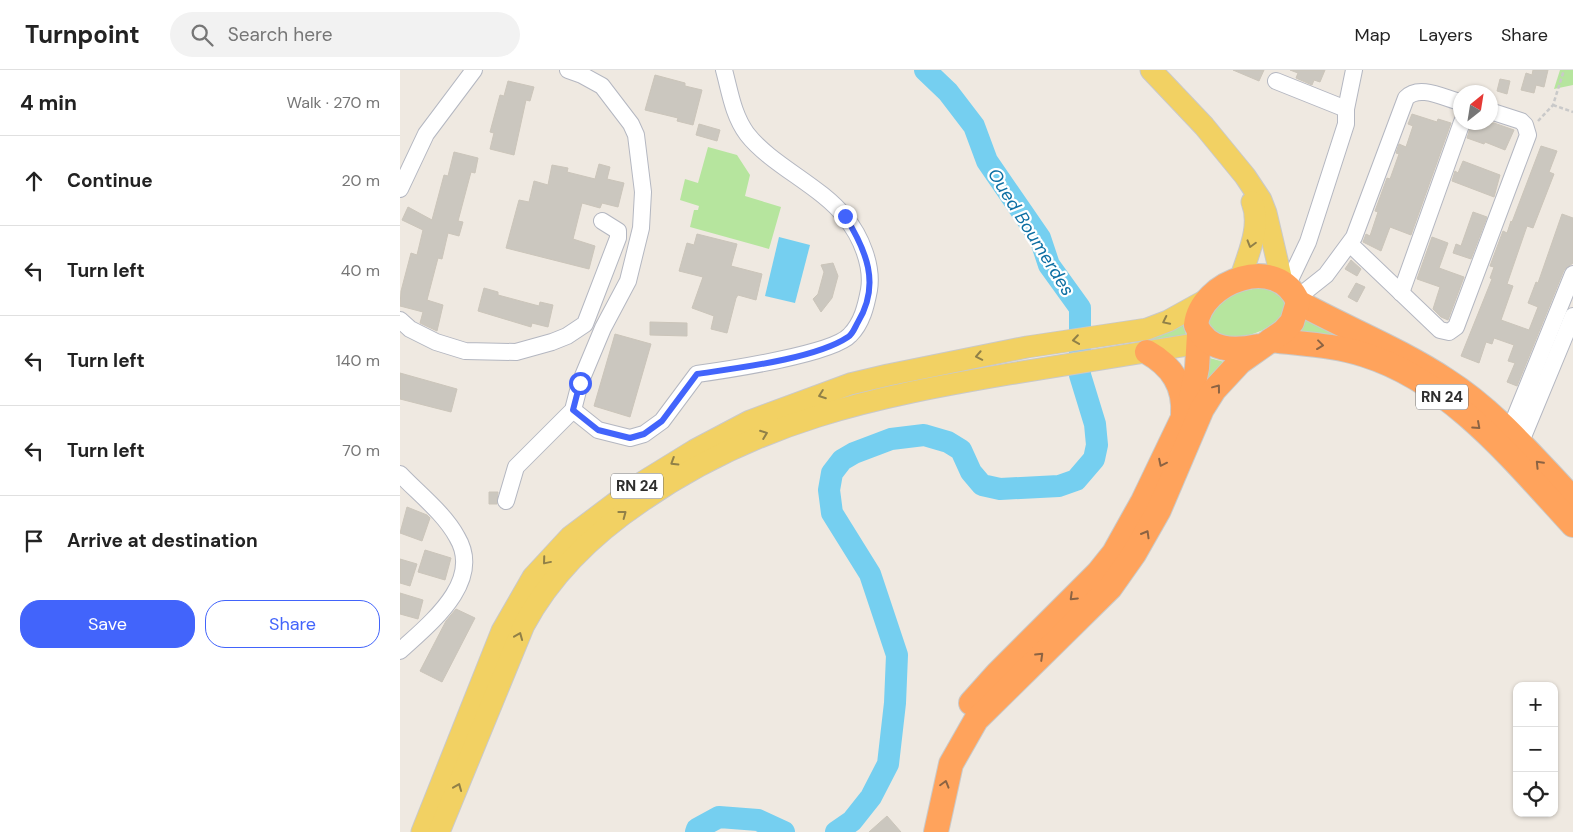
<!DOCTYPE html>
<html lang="en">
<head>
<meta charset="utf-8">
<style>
  :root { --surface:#fff; --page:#f2f2f2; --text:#222; --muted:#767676; --line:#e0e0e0; --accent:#4264fb }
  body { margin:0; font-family:"DM Sans",sans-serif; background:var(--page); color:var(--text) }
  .controls { position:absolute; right:15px; bottom:15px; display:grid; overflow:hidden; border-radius:10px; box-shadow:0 1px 4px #0004 }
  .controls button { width:45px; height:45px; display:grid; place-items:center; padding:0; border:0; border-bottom:1px solid var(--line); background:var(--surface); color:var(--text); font:25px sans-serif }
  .compass { position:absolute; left:1053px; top:15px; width:45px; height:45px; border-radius:50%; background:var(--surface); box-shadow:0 1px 4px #0004; rotate:30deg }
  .stop { position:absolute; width:15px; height:15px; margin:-11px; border:4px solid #4264fb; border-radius:50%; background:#fff }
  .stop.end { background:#4264fb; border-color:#fff; box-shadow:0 1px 5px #0008 }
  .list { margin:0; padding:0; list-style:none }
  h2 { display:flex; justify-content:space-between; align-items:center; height:65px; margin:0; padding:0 20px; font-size:21px }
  h2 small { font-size:16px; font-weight:400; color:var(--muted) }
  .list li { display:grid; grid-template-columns:32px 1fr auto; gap:15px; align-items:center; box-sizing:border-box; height:90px; padding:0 20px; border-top:1px solid var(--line) }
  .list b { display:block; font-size:19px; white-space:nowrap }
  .list em { font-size:16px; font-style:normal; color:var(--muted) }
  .actions { display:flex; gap:10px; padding:15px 20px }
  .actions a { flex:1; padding:11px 0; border:1px solid var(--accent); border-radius:20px; text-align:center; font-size:18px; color:var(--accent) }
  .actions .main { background:var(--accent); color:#fff }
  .icon { flex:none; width:28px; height:28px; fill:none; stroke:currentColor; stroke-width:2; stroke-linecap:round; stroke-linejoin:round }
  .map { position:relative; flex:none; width:1173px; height:762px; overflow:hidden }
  header { display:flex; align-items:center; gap:30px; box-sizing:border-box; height:70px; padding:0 25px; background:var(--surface); border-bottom:1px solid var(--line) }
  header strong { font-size:24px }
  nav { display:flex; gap:28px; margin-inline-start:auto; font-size:18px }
  .search { width:350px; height:45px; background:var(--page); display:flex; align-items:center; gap:12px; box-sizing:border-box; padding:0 18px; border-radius:28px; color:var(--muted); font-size:19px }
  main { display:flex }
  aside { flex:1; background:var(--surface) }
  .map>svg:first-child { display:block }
  .green { fill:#b6e59e }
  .water { fill:#75cff0 }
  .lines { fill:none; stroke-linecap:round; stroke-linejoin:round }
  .river { stroke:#75cff0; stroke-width:22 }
  .building { fill:#cbc7bf; stroke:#cbc5ba }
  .minor-casing { stroke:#b4b7c1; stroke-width:18 }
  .major-casing { stroke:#c9c9c9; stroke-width:23 }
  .highway-casing { stroke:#c9c9c9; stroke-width:26 }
  .path { stroke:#c9c9c9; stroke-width:2.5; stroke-dasharray:4 2.5; stroke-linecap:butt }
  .minor { stroke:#fff; stroke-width:16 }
  .major { stroke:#f2d163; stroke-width:21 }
  .highway { stroke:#ffa35c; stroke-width:24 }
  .oneway { stroke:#908048 }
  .oneway2 { stroke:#8c6343 }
  .route { stroke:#4264fb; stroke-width:6 }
  .labels { text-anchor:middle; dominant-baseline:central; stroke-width:4.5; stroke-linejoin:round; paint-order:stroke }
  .shield { fill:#fff; stroke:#6d6d6d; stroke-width:1 }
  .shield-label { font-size:15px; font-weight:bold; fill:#2e2e2e }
  .water-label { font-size:18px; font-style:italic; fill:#0d6fa3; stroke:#fff }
</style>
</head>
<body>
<header>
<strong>Turnpoint</strong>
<div class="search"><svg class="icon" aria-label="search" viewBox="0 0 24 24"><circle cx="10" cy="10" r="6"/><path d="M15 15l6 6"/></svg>Search here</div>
<nav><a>Map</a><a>Layers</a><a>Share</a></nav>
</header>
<main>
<aside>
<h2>4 min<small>Walk · 270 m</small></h2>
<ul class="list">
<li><svg class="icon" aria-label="ahead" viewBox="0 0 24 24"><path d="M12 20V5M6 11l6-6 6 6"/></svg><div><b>Continue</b></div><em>20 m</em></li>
<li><svg class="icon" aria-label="left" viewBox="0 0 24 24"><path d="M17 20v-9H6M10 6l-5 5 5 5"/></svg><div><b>Turn left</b></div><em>40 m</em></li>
<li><svg class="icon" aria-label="left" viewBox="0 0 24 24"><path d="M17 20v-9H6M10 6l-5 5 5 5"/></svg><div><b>Turn left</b></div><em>140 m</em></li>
<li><svg class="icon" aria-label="left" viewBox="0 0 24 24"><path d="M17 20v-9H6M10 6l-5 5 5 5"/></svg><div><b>Turn left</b></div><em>70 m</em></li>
<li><svg class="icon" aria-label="arrive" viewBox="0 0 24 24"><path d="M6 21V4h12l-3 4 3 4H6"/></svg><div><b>Arrive at destination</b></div></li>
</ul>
<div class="actions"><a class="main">Save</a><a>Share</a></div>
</aside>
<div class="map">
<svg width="1173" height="762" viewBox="0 0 1173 762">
  <rect width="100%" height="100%" fill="#efe9e1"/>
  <g class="green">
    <path d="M 1160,0 L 1173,0 L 1173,15 L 1154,19 Z"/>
    <path d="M 308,77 L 337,85 L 350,105 L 345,126 L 381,137 L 369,179 L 290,157 L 294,140 L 298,140 L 299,136 L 280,130 L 285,109 L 298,113 Z"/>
    <path d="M 864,217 L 876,218 L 888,237 C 870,263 851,266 821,270 L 809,256 L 808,242 C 822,225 844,220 864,217 Z"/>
    <path d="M 908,245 L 920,255 L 946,270 L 896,266 Z"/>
    <path d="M 782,252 L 788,270 L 733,272 Z"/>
    <path d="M 806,287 L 828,293 L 799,328 Z"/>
  </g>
  <path class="water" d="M 379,167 L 410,175 L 395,233 L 365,226 Z"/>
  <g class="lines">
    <g class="river">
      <path d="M 296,762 L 297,759 L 319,747 L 358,750 L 384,762"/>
      <path d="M 436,762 L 452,751 L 471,727 L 488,694 L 495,633 L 497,585 L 470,504 L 432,443 L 429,420 L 432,403 L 442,390 L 454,383 L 491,369 L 524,365 L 548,372 L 561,380 L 571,402 L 582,415 L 600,419 L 659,416 L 676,410 L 694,389 L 697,375 L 695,354 L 680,305 L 680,238 L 649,195 L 640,168 L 587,91 L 574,56 L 548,22 L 525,0"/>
    </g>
  </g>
  <g class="building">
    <path d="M 833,0 L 864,0 L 859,11 Z"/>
    <path d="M 890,0 L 925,0 L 920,12 L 914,10 L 912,15 L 896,8 L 898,3 Z"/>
    <path d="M 1133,0 L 1148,0 L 1144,17 L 1136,15 L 1134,23 L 1121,20 L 1126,3 L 1132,5 Z"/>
    <path d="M 255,5 L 285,13 L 285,16 L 302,20 L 293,55 L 277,51 L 278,48 L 245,40 Z"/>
    <path d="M 1100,9 L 1110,11 L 1107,24 L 1097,21 Z"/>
    <path d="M 108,11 L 134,17 L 130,31 L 126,30 L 114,85 L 90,79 L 94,63 L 90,62 L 100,25 L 104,26 Z"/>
    <path d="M 1012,44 L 1037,52 L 1038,49 L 1051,53 L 1011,165 L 990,157 L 981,181 L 963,172 L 966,164 L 970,166 L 978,142 L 975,141 L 987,108 L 990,109 L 999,84 L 996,83 L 999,74 L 1006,77 L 1013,56 L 1008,54 Z"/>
    <path d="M 1072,52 L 1094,53 L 1114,60 L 1105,80 L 1085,72 L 1084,74 L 1067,68 Z"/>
    <path d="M 299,54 L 320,60 L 317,71 L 296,65 Z"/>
    <path d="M 1141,76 L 1157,81 L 1149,102 L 1154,104 L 1133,158 L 1127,156 L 1107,214 L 1113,216 L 1101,250 L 1129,260 L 1138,237 L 1128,233 L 1136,212 L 1138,213 L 1162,144 L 1173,148 L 1173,193 L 1164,200 L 1117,316 L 1107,312 L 1115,293 L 1108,291 L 1114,275 L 1094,268 L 1092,274 L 1086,272 L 1079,293 L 1061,286 L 1092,209 L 1090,208 L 1094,197 L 1090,196 L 1103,161 L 1107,163 L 1111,151 L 1112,152 Z"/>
    <path d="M 54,82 L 78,88 L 75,103 L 71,102 L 58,151 L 63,152 L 59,166 L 48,163 L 42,189 L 38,188 L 27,230 L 43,235 L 37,261 L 20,253 L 23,242 L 0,236 L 1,221 L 11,183 L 17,185 L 23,160 L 2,150 L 8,137 L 32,150 L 44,105 L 48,106 Z"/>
    <path d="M 1063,91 L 1100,105 L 1094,127 L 1052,111 L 1055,101 L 1058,103 Z"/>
    <path d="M 199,94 L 210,97 L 207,109 L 224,113 L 218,137 L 202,133 L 200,138 L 182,133 L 173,169 L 195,176 L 189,199 L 106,178 L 119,130 L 129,132 L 134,111 L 148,115 L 152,95 L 168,98 L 167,102 L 195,109 Z"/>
    <path d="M 1073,142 L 1087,147 L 1071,189 L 1053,183 L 1056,174 L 1061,176 Z"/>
    <path d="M 297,164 L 337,174 L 331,196 L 362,204 L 356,230 L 338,225 L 336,228 L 327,263 L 311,259 L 314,246 L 292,238 L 303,207 L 279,201 L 287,173 L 294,175 Z"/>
    <path d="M 1032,167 L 1048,173 L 1039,198 L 1064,207 L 1048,250 L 1041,247 L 1033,239 L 1040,217 L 1017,209 Z"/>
    <path d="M 951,190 L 961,199 L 957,206 L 945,199 Z"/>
    <path d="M 433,193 L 438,206 L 432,228 L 421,242 L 413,229 L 418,224 L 424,202 L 421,195 Z"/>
    <path d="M 956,213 L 965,217 L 957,232 L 948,227 Z"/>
    <path d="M 84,218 L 98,222 L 98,225 L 139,236 L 140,232 L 153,235 L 148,257 L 132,253 L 131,257 L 78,241 Z"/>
    <path d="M 250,252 L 287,253 L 287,266 L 250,265 Z"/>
    <path d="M 215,264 L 251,274 L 230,347 L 194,336 Z"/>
    <path d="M 0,303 L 57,319 L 51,342 L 0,329 Z"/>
    <path d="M 89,422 L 98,422 L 97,434 L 89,434 Z"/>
    <path d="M 7,437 L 27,445 L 30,448 L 22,471 L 0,463 Z"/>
    <path d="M 25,480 L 51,488 L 45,510 L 18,502 Z"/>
    <path d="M 0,489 L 17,494 L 10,516 L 0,513 Z"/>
    <path d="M 0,523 L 23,530 L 18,549 L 0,544 Z"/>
    <path d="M 56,539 L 75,548 L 42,612 L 20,601 L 46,551 Z"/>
    <path d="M 487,746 L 501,762 L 469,762 Z"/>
  </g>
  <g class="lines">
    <defs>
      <g id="minor">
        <path d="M 876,11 L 946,39"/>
        <path d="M 0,119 L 26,64 L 74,0"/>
        <path d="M 950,174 L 1040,260 L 1049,262 L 1056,257 L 1128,65 L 1125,55 L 1121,51 L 1090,41"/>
        <path d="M 887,216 L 908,172 L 946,54 L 946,39 L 954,0"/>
        <path d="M 1001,223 L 1062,52"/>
        <path d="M 897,228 L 926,205 L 954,167 L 1006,28 C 1019,14 1044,28 1060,32"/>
        <path d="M 0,250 L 10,259 L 36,272 L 65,281 L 116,282 L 152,272 L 167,266 L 185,254 L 218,168 L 218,161 L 202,151"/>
        <path d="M 173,340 L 198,360 L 230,368 L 244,364 L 262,351 L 297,304 C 326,300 433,284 450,265 C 462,253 466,236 469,220 C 473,196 461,166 445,147 C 421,116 371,95 347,64 C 333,45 330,22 324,0"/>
        <path d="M 1109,362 L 1173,204"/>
        <path d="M 1120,374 L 1173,246"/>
        <path d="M 0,404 C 19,424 44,443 57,467 C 84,512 29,554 0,581"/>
        <path d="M 106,431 L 116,397 L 173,340 L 180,313 L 203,258 L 228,211 L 241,158 L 243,122 L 236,65 L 231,54 L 202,16 L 182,5 L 168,0"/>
      </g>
      <g id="major">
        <path d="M 751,0 L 804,56 L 845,106 L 861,130 L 866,143 L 882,211"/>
        <path d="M 840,210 C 847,186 862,157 852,132"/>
        <path d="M 22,762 L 102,561 L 133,507 L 170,467 L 243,412 L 295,380 L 350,351 L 450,314 L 488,305 L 627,277 L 747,259 L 768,251 L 806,230"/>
        <path d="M 39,762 L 124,555 C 152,503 193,464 242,431 C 357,351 474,327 609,304 C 675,293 741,283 807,272"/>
      </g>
      <g id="highway">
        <path d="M 898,232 C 947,259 999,279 1046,310 C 1095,341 1133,387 1173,429"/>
        <path d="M 871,270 C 903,274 935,275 965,285 C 1051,312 1114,391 1173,455"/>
        <path d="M 747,282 C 772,296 785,316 783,345"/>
        <path d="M 571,633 L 597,604 L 698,503 L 714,483 L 743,431 L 790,333 L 797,298 L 799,264"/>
        <path d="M 536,762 L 551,694 L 576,650 L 710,518 L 734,484 L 759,440 L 802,339 L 814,320 L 840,292 L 884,261 L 892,252 L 898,232 C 878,183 801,211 796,255 C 808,282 834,281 859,276"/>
      </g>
    </defs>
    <use href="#minor" class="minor-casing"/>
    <use href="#major" class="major-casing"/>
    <use href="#highway" class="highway-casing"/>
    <g class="path">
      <path d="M 1153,35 L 1173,42"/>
      <path d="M 1138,51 L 1153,35 L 1164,0"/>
    </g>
    <use href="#minor" class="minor"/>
    <use href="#major" class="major"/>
    <use href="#highway" class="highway"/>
  </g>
  <defs><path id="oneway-chevron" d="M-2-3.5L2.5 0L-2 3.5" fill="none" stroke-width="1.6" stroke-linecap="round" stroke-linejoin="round" transform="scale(1.25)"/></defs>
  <g class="oneway">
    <use href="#oneway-chevron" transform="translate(851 174) rotate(106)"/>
    <use href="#oneway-chevron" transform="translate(766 251) rotate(154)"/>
    <use href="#oneway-chevron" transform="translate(676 270) rotate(172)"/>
    <use href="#oneway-chevron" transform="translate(579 286) rotate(169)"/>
    <use href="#oneway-chevron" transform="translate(422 325) rotate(160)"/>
    <use href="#oneway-chevron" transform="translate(364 364) rotate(-21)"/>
    <use href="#oneway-chevron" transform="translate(274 392) rotate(148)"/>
    <use href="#oneway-chevron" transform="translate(223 444) rotate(-37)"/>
    <use href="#oneway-chevron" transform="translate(146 491) rotate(130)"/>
    <use href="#oneway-chevron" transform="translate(119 566) rotate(-68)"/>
    <use href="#oneway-chevron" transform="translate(58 717) rotate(-68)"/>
  </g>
  <g class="oneway2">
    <use href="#oneway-chevron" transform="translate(920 275) rotate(7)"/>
    <use href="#oneway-chevron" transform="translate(817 318) rotate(-53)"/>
    <use href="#oneway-chevron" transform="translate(1077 356) rotate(42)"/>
    <use href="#oneway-chevron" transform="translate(762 393) rotate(116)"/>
    <use href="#oneway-chevron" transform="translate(1139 394) rotate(-134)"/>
    <use href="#oneway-chevron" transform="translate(746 464) rotate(-60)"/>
    <use href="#oneway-chevron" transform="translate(673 527) rotate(136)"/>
    <use href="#oneway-chevron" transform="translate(640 586) rotate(-44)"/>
    <use href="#oneway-chevron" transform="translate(545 714) rotate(-74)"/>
  </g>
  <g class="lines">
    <path class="route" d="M 180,313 L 173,340 L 198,360 L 230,368 L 244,364 L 262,351 L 297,304 C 337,298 415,289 448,267 C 453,264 455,257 458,252 C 481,214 466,180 445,146"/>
  </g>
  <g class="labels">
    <g class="shield">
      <rect x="1016" y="314.5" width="52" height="25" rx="4"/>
      <rect x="211" y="403.5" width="52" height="25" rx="4"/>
    </g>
    <g class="shield-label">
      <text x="1042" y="327">RN 24</text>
      <text x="237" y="416">RN 24</text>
    </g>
    <g class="water-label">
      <text transform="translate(631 162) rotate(58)">Oued Boumerdes</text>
    </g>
  </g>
</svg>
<div class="controls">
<button>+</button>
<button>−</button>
<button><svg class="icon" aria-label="locate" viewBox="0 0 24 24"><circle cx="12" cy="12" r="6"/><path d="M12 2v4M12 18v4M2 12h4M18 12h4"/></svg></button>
</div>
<svg class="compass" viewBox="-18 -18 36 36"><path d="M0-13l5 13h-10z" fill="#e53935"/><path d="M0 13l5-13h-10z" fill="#767676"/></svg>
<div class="stop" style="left:180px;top:313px"></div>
<div class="stop end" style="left:445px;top:146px"></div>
</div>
</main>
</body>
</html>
